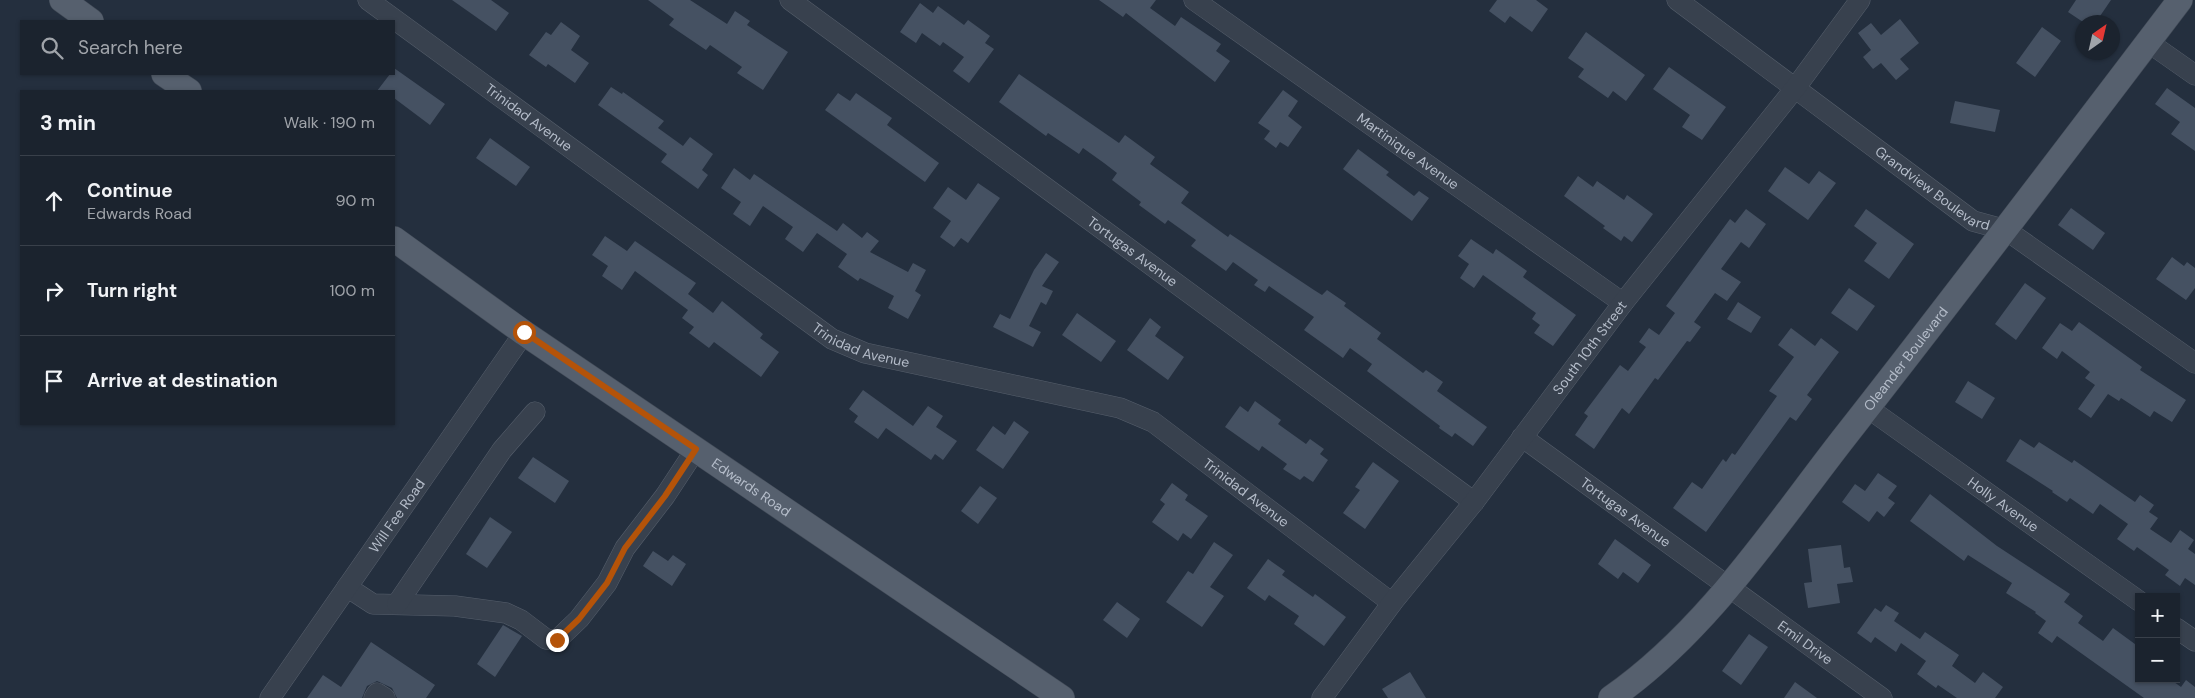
<!DOCTYPE html>
<html lang="en">
<head>
<meta charset="utf-8">
<style>
  :root { --surface:#1b232e; --page:#282f3a; --text:#f1f3f6; --muted:#a0a4aa; --line:#39404a }
  body { margin:0; font-family:"DM Sans",sans-serif; background:var(--page); color:var(--text) }
  .controls { position:absolute; right:15px; bottom:15px; display:grid; overflow:hidden; border-radius:0px; box-shadow:0 1px 4px #0004 }
  .controls button { width:45px; height:45px; display:grid; place-items:center; padding:0; border:0; border-bottom:1px solid var(--line); background:var(--surface); color:var(--text); font:25px sans-serif }
  .compass { position:absolute; left:2075px; top:15px; width:45px; height:45px; border-radius:50%; background:var(--surface); box-shadow:0 1px 4px #0004; rotate:34deg }
  .stop { position:absolute; width:15px; height:15px; margin:-11px; border:4px solid #b45309; border-radius:50%; background:#fff }
  .stop.end { background:#b45309; border-color:#fff; box-shadow:0 1px 5px #0008 }
  .list { margin:0; padding:0; list-style:none }
  h2 { display:flex; justify-content:space-between; align-items:center; height:65px; margin:0; padding:0 20px; font-size:21px }
  h2 small { font-size:16px; font-weight:400; color:var(--muted) }
  .list li { display:grid; grid-template-columns:32px 1fr auto; gap:15px; align-items:center; box-sizing:border-box; height:90px; padding:0 20px; border-top:1px solid var(--line) }
  .list b { display:block; font-size:19px; white-space:nowrap }
  .list p { margin:0; font-size:16px; white-space:nowrap; color:var(--muted) }
  .list em { font-size:16px; font-style:normal; color:var(--muted) }
  .icon { flex:none; width:28px; height:28px; fill:none; stroke:currentColor; stroke-width:2; stroke-linecap:round; stroke-linejoin:round }
  .map { position:relative; flex:none; width:2195px; height:698px; overflow:hidden }
  .search { position:absolute; background:var(--surface); box-shadow:0 1px 4px #0004; left:20px; top:20px; width:375px; height:55px; display:flex; align-items:center; gap:12px; box-sizing:border-box; padding:0 18px; border-radius:0px; color:var(--muted); font-size:19px }
  .panel { position:absolute; background:var(--surface); box-shadow:0 1px 4px #0004; left:20px; top:90px; width:375px; height:335px; border-radius:0px }
  .map>svg:first-child { display:block }
  .building { fill:#455162 }
  .lines { fill:none; stroke-linecap:round; stroke-linejoin:round }
  .minor-casing { stroke:#565f6c; stroke-width:21 }
  .major-casing { stroke:#414a57; stroke-width:26 }
  .minor { stroke:#38414e; stroke-width:20 }
  .major { stroke:#56606e; stroke-width:25 }
  .route { stroke:#b45309; stroke-width:6 }
  .labels { text-anchor:middle; dominant-baseline:central; stroke-width:4; stroke-linejoin:round; paint-order:stroke }
  .street-label { font-size:14px; fill:#b4bcc9; stroke:#1d2633 }
</style>
</head>
<body>
<div class="map">
<svg width="2195" height="698" viewBox="0 0 2195 698">
  <rect width="100%" height="100%" fill="#242f3e"/>
  <g class="building">
    <path d="M 452,0 L 491,0 L 509,13 L 496,31 Z"/>
    <path d="M 648,0 L 690,0 L 727,24 L 735,11 L 750,21 L 747,25 L 788,52 L 763,90 L 737,73 L 742,67 L 710,45 L 706,50 L 669,25 L 674,19 Z"/>
    <path d="M 1099,0 L 1156,0 L 1150,8 L 1175,26 L 1181,17 L 1221,44 L 1216,51 L 1230,61 L 1215,82 L 1126,13 L 1123,17 Z"/>
    <path d="M 1497,0 L 1536,0 L 1548,9 L 1532,32 L 1510,16 L 1505,23 L 1489,11 Z"/>
    <path d="M 2076,0 L 2111,0 L 2096,22 L 2083,22 L 2068,12 Z"/>
    <path d="M 920,3 L 933,13 L 938,6 L 964,25 L 968,20 L 990,36 L 985,43 L 994,49 L 969,83 L 953,71 L 964,57 L 943,42 L 940,46 L 922,33 L 916,43 L 900,32 Z"/>
    <path d="M 1900,19 L 1919,43 L 1900,59 L 1909,69 L 1896,80 L 1881,63 L 1873,69 L 1863,57 L 1871,50 L 1858,33 L 1871,23 L 1881,35 Z"/>
    <path d="M 561,22 L 580,36 L 571,50 L 589,63 L 575,83 L 548,64 L 546,67 L 529,55 L 546,32 L 551,35 Z"/>
    <path d="M 2042,27 L 2061,41 L 2035,77 L 2016,63 Z"/>
    <path d="M 1586,32 L 1645,75 L 1626,101 L 1613,91 L 1608,98 L 1578,77 L 1584,69 L 1568,58 Z"/>
    <path d="M 1669,67 L 1726,107 L 1702,140 L 1682,127 L 1690,115 L 1653,89 Z"/>
    <path d="M 394,68 L 445,104 L 430,125 L 394,98 L 394,91 L 377,91 L 390,74 L 394,74 Z"/>
    <path d="M 1019,74 L 1119,143 L 1125,135 L 1155,157 L 1150,164 L 1189,192 L 1181,203 L 1228,237 L 1230,234 L 1314,290 L 1322,295 L 1327,290 L 1346,303 L 1344,306 L 1381,333 L 1377,339 L 1423,373 L 1426,370 L 1443,382 L 1437,391 L 1487,427 L 1473,446 L 1455,433 L 1452,437 L 1439,428 L 1440,426 L 1367,371 L 1372,364 L 1350,348 L 1343,358 L 1304,330 L 1314,317 L 1269,286 L 1265,292 L 1254,285 L 1258,280 L 1233,262 L 1226,271 L 1191,246 L 1196,240 L 1168,220 L 1165,224 L 1139,205 L 1141,202 L 1112,180 L 1117,173 L 1104,163 L 1083,148 L 1079,154 L 1048,133 L 1046,136 L 999,102 Z"/>
    <path d="M 611,87 L 622,94 L 623,92 L 664,121 L 658,128 L 683,146 L 690,137 L 713,154 L 702,170 L 708,175 L 698,189 L 661,162 L 667,154 L 598,105 Z"/>
    <path d="M 2167,88 L 2195,108 L 2195,151 L 2171,134 L 2180,122 L 2155,104 Z"/>
    <path d="M 1283,90 L 1298,101 L 1288,116 L 1302,127 L 1288,147 L 1280,142 L 1276,148 L 1264,139 L 1270,131 L 1258,123 Z"/>
    <path d="M 838,93 L 850,101 L 856,93 L 892,118 L 887,125 L 939,163 L 925,182 L 825,110 Z"/>
    <path d="M 1955,101 L 2000,110 L 1995,132 L 1950,123 Z"/>
    <path d="M 490,138 L 530,167 L 516,186 L 476,158 Z"/>
    <path d="M 1358,149 L 1389,172 L 1386,175 L 1414,196 L 1419,191 L 1429,198 L 1412,221 L 1343,169 Z"/>
    <path d="M 1785,167 L 1809,184 L 1819,171 L 1836,183 L 1808,220 L 1768,191 Z"/>
    <path d="M 734,168 L 750,180 L 754,174 L 837,231 L 843,223 L 862,238 L 867,232 L 879,241 L 870,252 L 908,272 L 913,263 L 926,270 L 915,291 L 921,295 L 908,319 L 888,308 L 894,296 L 860,278 L 858,281 L 838,267 L 847,254 L 817,233 L 803,252 L 785,239 L 793,227 L 763,206 L 750,226 L 733,214 L 741,202 L 721,188 Z"/>
    <path d="M 1578,176 L 1593,187 L 1597,181 L 1624,200 L 1627,195 L 1653,214 L 1632,242 L 1624,236 L 1621,241 L 1603,228 L 1605,226 L 1564,196 Z"/>
    <path d="M 978,183 L 1000,198 L 968,243 L 961,238 L 954,247 L 940,237 L 951,221 L 933,208 L 948,187 L 966,200 Z"/>
    <path d="M 2071,208 L 2105,233 L 2093,250 L 2058,225 Z"/>
    <path d="M 1746,209 L 1766,224 L 1749,248 L 1741,242 L 1721,269 L 1741,282 L 1727,301 L 1715,293 L 1694,322 L 1701,327 L 1690,342 L 1687,341 L 1658,380 L 1655,378 L 1629,414 L 1622,408 L 1594,449 L 1575,435 L 1588,416 L 1584,413 L 1620,365 L 1628,371 L 1646,347 L 1639,342 L 1649,328 L 1659,335 L 1675,313 L 1666,306 L 1730,219 L 1735,223 Z"/>
    <path d="M 1866,209 L 1914,244 L 1889,279 L 1864,261 L 1877,243 L 1854,226 Z"/>
    <path d="M 605,236 L 627,251 L 635,241 L 696,283 L 688,294 L 713,313 L 722,301 L 763,334 L 760,338 L 779,352 L 761,377 L 714,342 L 709,348 L 689,333 L 694,327 L 682,318 L 688,310 L 635,271 L 622,290 L 602,276 L 608,266 L 592,255 Z"/>
    <path d="M 1471,239 L 1493,254 L 1496,249 L 1527,271 L 1523,277 L 1576,315 L 1553,346 L 1534,333 L 1540,325 L 1532,319 L 1536,313 L 1483,275 L 1474,288 L 1460,278 L 1469,264 L 1458,256 Z"/>
    <path d="M 1046,253 L 1059,262 L 1042,286 L 1053,291 L 1046,305 L 1041,302 L 1029,326 L 1041,332 L 1033,347 L 993,327 L 1000,314 L 1010,319 L 1034,270 Z"/>
    <path d="M 2172,257 L 2184,266 L 2187,262 L 2195,268 L 2195,288 L 2186,300 L 2156,279 Z"/>
    <path d="M 2025,283 L 2046,298 L 2016,340 L 1995,324 Z"/>
    <path d="M 1849,288 L 1875,306 L 1857,331 L 1831,313 Z"/>
    <path d="M 1738,302 L 1761,317 L 1751,333 L 1727,319 Z"/>
    <path d="M 1077,313 L 1116,341 L 1101,362 L 1062,335 Z"/>
    <path d="M 1150,318 L 1161,327 L 1155,336 L 1184,357 L 1168,380 L 1127,350 Z"/>
    <path d="M 2079,322 L 2142,367 L 2140,370 L 2186,400 L 2172,422 L 2154,411 L 2150,417 L 2121,398 L 2119,401 L 2108,394 L 2091,418 L 2078,409 L 2095,385 L 2085,378 L 2090,372 L 2062,351 L 2057,359 L 2042,348 L 2060,323 L 2072,331 Z"/>
    <path d="M 1791,328 L 1815,346 L 1821,338 L 1839,352 L 1807,395 L 1812,399 L 1796,421 L 1790,417 L 1706,532 L 1673,508 L 1692,482 L 1702,489 L 1723,459 L 1726,462 L 1732,453 L 1735,455 L 1777,396 L 1769,391 L 1794,357 L 1778,345 Z"/>
    <path d="M 1968,381 L 1995,398 L 1982,419 L 1955,402 Z"/>
    <path d="M 863,390 L 913,426 L 928,406 L 943,416 L 936,427 L 957,441 L 943,460 L 935,454 L 931,460 L 886,428 L 878,439 L 854,422 L 858,416 L 849,409 Z"/>
    <path d="M 1255,401 L 1281,420 L 1278,424 L 1306,444 L 1310,439 L 1324,449 L 1320,454 L 1328,460 L 1313,482 L 1304,476 L 1300,480 L 1283,469 L 1287,464 L 1262,446 L 1259,451 L 1225,427 L 1240,406 L 1248,412 Z"/>
    <path d="M 1014,421 L 1029,432 L 1003,469 L 976,450 L 993,426 L 1005,435 Z"/>
    <path d="M 2020,439 L 2034,448 L 2039,442 L 2072,463 L 2074,460 L 2135,502 L 2140,495 L 2154,505 L 2149,512 L 2158,518 L 2150,529 L 2171,543 L 2180,530 L 2194,540 L 2188,549 L 2195,554 L 2195,585 L 2185,578 L 2180,586 L 2165,575 L 2169,570 L 2137,547 L 2134,551 L 2117,539 L 2128,524 L 2100,504 L 2093,514 L 2070,498 L 2067,502 L 2052,492 L 2053,491 L 2006,461 Z"/>
    <path d="M 533,457 L 569,481 L 555,503 L 518,478 Z"/>
    <path d="M 1373,462 L 1399,481 L 1365,529 L 1343,513 L 1360,490 L 1355,487 Z"/>
    <path d="M 1878,473 L 1897,486 L 1888,498 L 1895,503 L 1884,517 L 1877,511 L 1869,522 L 1842,502 L 1855,484 L 1865,491 Z"/>
    <path d="M 1172,483 L 1188,495 L 1185,500 L 1208,516 L 1191,539 L 1183,533 L 1178,541 L 1152,522 L 1165,504 L 1160,500 Z"/>
    <path d="M 980,486 L 997,498 L 978,524 L 961,511 Z"/>
    <path d="M 1930,494 L 1997,546 L 2070,594 L 2064,602 L 2083,616 L 2078,623 L 2103,641 L 2113,628 L 2139,647 L 2139,679 L 2170,679 L 2181,687 L 2186,680 L 2195,687 L 2195,698 L 2144,698 L 2057,636 L 2052,643 L 2038,633 L 2046,621 L 2035,613 L 2036,612 L 2006,593 L 2012,583 L 1968,555 L 1964,561 L 1910,521 Z"/>
    <path d="M 490,517 L 512,532 L 487,568 L 466,554 Z"/>
    <path d="M 1615,539 L 1651,565 L 1638,583 L 1623,572 L 1618,579 L 1598,564 Z"/>
    <path d="M 1214,542 L 1233,555 L 1210,587 L 1224,596 L 1202,627 L 1166,602 L 1188,571 L 1193,574 Z"/>
    <path d="M 1841,545 L 1844,568 L 1850,567 L 1853,582 L 1837,584 L 1840,603 L 1808,608 L 1804,583 L 1812,582 L 1808,549 Z"/>
    <path d="M 653,551 L 668,561 L 673,555 L 686,564 L 672,586 L 643,566 Z"/>
    <path d="M 1268,559 L 1285,571 L 1282,575 L 1313,597 L 1315,594 L 1346,617 L 1324,646 L 1294,624 L 1299,616 L 1269,595 L 1265,601 L 1247,588 Z"/>
    <path d="M 1117,602 L 1140,619 L 1127,638 L 1103,620 Z"/>
    <path d="M 1886,605 L 1899,613 L 1894,621 L 1920,639 L 1925,632 L 1959,655 L 1952,666 L 1975,683 L 1983,672 L 2003,687 L 1995,698 L 1957,698 L 1938,685 L 1936,688 L 1917,674 L 1926,661 L 1901,643 L 1896,652 L 1875,637 L 1871,643 L 1857,633 L 1875,608 L 1881,612 Z"/>
    <path d="M 503,625 L 522,636 L 495,677 L 477,664 Z"/>
    <path d="M 1749,634 L 1768,647 L 1741,685 L 1722,671 Z"/>
    <path d="M 371,642 L 435,685 L 426,698 L 397,698 L 392,688 L 377,681 L 367,686 L 362,698 L 307,698 L 323,675 L 341,687 Z"/>
    <path d="M 1410,672 L 1426,698 L 1388,698 L 1382,689 Z"/>
    <path d="M 1795,682 L 1817,698 L 1784,698 Z"/>
  </g>
  <g class="lines">
    <defs>
      <g id="minor">
        <path id="s1" d="M 368,0 L 832,339 L 865,353 L 1120,408 L 1153,422 L 1392,603"/>
        <path id="s2" d="M 790,0 L 1474,502"/>
        <path id="s3" d="M 1194,0 L 1623,303"/>
        <path id="s4" d="M 1677,0 L 1973,221 L 2006,230 L 2195,363"/>
        <path d="M 2148,42 L 2195,75"/>
        <path id="s5" d="M 1868,408 L 2139,601"/>
        <path id="s6" d="M 1522,437 L 1882,698"/>
        <path d="M 347,587 L 373,604 L 455,606 L 506,613 L 521,620 L 546,639 L 557,640 L 579,619 L 607,583 L 625,548 L 665,496 L 696,449"/>
        <path d="M 397,604 L 502,450 L 535,412"/>
        <path d="M 2176,628 L 2195,641"/>
        <path id="s7" d="M 270,698 L 524,333"/>
        <path d="M 374,698 L 377,693 L 385,698"/>
        <path id="s8" d="M 1322,698 L 1392,603 L 1474,502 L 1623,303 L 1796,87 L 1860,0"/>
      </g>
      <g id="major">
        <path d="M 62,0 L 91,21"/>
        <path d="M 164,74 L 189,91"/>
        <path id="s9" d="M 394,239 L 524,333 L 1062,698"/>
        <path id="s10" d="M 1611,698 C 1706,632 1773,529 1843,439 C 1957,294 2068,147 2180,0"/>
      </g>
    </defs>
    <use href="#minor" class="minor-casing"/>
    <use href="#major" class="major-casing"/>
    <use href="#minor" class="minor"/>
    <use href="#major" class="major"/>
  </g>
  <g class="lines">
    <path class="route" d="M 524,332 L 696,449 L 665,496 L 625,548 L 607,583 L 579,619 L 557,640"/>
  </g>
  <g class="labels">
    <g class="street-label">
      <text stroke="none"><textPath href="#s1" startOffset="199">Trinidad Avenue</textPath></text>
      <text stroke="none"><textPath href="#s3" startOffset="262">Martinique Avenue</textPath></text>
      <text stroke="none"><textPath href="#s4" startOffset="318">Grandview Boulevard</textPath></text>
      <text stroke="none"><textPath href="#s2" startOffset="425">Tortugas Avenue</textPath></text>
      <text stroke="none"><textPath href="#s1" startOffset="604">Trinidad Avenue</textPath></text>
      <text stroke="none"><textPath href="#s8" startOffset="441">South 10th Street</textPath></text>
      <text stroke="none"><textPath href="#s10" startOffset="451">Oleander Boulevard</textPath></text>
      <text stroke="none"><textPath href="#s9" startOffset="435">Edwards Road</textPath></text>
      <text stroke="none"><textPath href="#s1" startOffset="1024">Trinidad Avenue</textPath></text>
      <text stroke="none"><textPath href="#s5" startOffset="166">Holly Avenue</textPath></text>
      <text stroke="none"><textPath href="#s6" startOffset="128">Tortugas Avenue</textPath></text>
      <text stroke="none"><textPath href="#s7" startOffset="222">Will Fee Road</textPath></text>
      <text stroke="none"><textPath href="#s6" startOffset="350">Emil Drive</textPath></text>
    </g>
  </g>
</svg>
<div class="controls">
<button>+</button>
<button>−</button>
</div>
<svg class="compass" viewBox="-18 -18 36 36"><path d="M0-13l5 13h-10z" fill="#e53935"/><path d="M0 13l5-13h-10z" fill="#a0a4aa"/></svg>
<div class="stop" style="left:524px;top:332px"></div>
<div class="stop end" style="left:557px;top:640px"></div>
<div class="search"><svg class="icon" aria-label="search" viewBox="0 0 24 24"><circle cx="10" cy="10" r="6"/><path d="M15 15l6 6"/></svg>Search here</div>
<section class="panel">
<h2>3 min<small>Walk · 190 m</small></h2>
<ul class="list">
<li><svg class="icon" aria-label="ahead" viewBox="0 0 24 24"><path d="M12 20V5M6 11l6-6 6 6"/></svg><div><b>Continue</b><p>Edwards Road</p></div><em>90 m</em></li>
<li><svg class="icon" aria-label="right" viewBox="0 0 24 24"><path d="M7 20v-9h11M14 6l5 5-5 5"/></svg><div><b>Turn right</b></div><em>100 m</em></li>
<li><svg class="icon" aria-label="arrive" viewBox="0 0 24 24"><path d="M6 21V4h12l-3 4 3 4H6"/></svg><div><b>Arrive at destination</b></div></li>
</ul>
</section>
</div>
</body>
</html>
